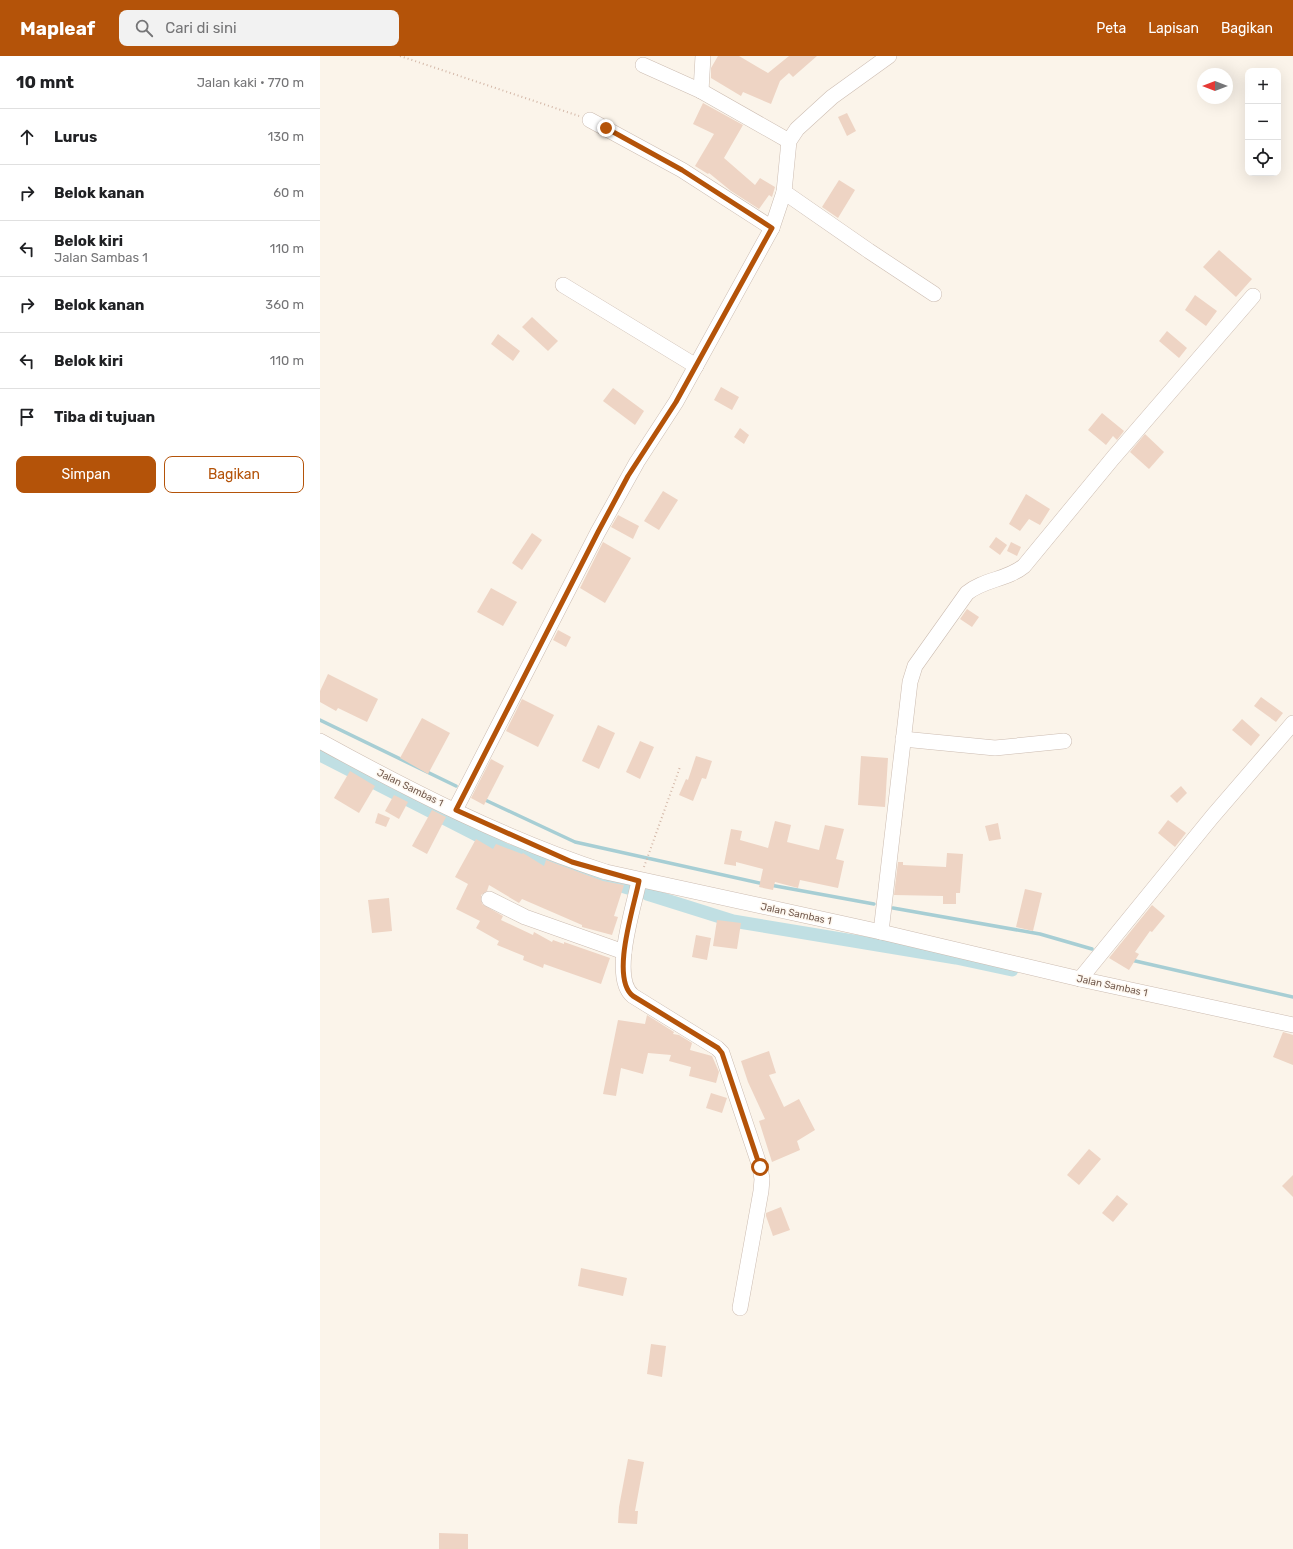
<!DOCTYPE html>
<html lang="id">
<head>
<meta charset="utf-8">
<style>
  :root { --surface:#fff; --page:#f2f2f2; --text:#202124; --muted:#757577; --line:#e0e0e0; --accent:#b45309 }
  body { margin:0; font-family:Rubik,sans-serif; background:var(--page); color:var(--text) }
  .controls { position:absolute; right:12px; top:12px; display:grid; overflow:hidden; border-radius:8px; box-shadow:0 4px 16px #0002 }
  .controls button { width:36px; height:36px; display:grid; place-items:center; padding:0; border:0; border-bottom:1px solid var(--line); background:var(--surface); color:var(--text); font:20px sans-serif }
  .compass { position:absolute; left:877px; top:12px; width:36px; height:36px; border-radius:50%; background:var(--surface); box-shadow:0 4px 16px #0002; rotate:270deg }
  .stop { position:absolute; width:12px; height:12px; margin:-9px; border:3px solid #b45309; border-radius:50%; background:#fff }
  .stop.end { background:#b45309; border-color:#fff; box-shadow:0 1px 4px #0008 }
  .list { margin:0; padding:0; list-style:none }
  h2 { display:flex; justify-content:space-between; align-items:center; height:52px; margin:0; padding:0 16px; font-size:17px }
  h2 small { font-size:13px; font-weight:400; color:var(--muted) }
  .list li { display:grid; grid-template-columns:26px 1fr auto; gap:12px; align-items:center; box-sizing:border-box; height:56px; padding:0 16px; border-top:1px solid var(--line) }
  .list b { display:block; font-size:15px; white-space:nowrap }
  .list p { margin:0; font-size:13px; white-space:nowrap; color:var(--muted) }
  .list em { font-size:13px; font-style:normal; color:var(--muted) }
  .actions { display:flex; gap:8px; padding:12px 16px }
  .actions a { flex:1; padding:9px 0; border:1px solid var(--accent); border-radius:8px; text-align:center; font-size:14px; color:var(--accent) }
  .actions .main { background:var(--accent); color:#fff }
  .icon { flex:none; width:22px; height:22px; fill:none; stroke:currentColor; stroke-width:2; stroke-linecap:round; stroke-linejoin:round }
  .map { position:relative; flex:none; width:973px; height:1493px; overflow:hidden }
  header { display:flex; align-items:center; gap:24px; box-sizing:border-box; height:56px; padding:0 20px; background:var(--accent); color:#fff }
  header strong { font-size:19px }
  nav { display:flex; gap:22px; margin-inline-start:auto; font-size:14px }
  .search { width:280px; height:36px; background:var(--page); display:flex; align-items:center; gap:10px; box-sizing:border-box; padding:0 14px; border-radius:8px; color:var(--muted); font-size:15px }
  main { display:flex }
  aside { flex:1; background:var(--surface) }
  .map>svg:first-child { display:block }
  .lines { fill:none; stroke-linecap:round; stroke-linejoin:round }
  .stream { stroke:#a7ced4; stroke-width:3.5 }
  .canal { stroke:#c0dfe3; stroke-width:13 }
  .building { fill:#eed4c4 }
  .minor-casing { stroke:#ccbcb1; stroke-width:16 }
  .path { stroke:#d3b7a7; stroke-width:2; stroke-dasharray:1 3; stroke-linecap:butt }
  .minor { stroke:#fff; stroke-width:15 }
  .route { stroke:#b45309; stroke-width:5 }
  .labels { text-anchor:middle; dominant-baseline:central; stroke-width:3; stroke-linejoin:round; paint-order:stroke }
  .street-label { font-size:10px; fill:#735b4f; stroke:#fef8f0 }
</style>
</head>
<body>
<header>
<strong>Mapleaf</strong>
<div class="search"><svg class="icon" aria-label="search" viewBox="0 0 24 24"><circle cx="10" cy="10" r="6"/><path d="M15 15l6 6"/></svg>Cari di sini</div>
<nav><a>Peta</a><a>Lapisan</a><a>Bagikan</a></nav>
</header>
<main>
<aside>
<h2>10 mnt<small>Jalan kaki · 770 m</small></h2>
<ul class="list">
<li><svg class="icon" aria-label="ahead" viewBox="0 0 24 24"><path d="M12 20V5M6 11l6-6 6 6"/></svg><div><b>Lurus</b></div><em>130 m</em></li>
<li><svg class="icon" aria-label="right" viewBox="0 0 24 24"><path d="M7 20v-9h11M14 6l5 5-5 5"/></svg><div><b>Belok kanan</b></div><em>60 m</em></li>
<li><svg class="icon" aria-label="left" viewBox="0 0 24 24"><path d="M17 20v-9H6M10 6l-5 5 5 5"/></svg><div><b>Belok kiri</b><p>Jalan Sambas 1</p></div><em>110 m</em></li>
<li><svg class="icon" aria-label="right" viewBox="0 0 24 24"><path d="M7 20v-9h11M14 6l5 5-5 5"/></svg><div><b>Belok kanan</b></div><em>360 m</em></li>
<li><svg class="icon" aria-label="left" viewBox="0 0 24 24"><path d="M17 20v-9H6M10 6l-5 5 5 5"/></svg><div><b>Belok kiri</b></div><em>110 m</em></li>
<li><svg class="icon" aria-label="arrive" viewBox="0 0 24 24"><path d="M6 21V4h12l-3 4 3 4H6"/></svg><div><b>Tiba di tujuan</b></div></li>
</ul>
<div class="actions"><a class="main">Simpan</a><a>Bagikan</a></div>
</aside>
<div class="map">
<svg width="973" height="1493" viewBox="0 0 973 1493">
  <rect width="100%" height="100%" fill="#fbf4ea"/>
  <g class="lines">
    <g class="stream">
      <path d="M 0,664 L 136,730"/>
      <path d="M 163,743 L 255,786 L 444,828"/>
      <path d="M 450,829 L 554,848"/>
      <path d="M 573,852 L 720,878 L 772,893"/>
      <path d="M 811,904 L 973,941"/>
    </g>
    <g class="canal">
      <path d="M 0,699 L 186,794 L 308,832"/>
      <path d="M 327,838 L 413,865 L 636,902 L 692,914"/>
    </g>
  </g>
  <g class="building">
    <path d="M 398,0 L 419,0 L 448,17 L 469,0 L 497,0 L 473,21 L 469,17 L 460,25 L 451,48 L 423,36 L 421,40 L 391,22 L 391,12 Z"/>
    <path d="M 383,47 L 423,69 L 404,102 L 435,129 L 440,122 L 455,131 L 452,141 L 449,139 L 439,153 L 411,135 L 389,117 L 388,118 L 375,110 L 394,78 L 373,68 Z"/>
    <path d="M 527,57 L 536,75 L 527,80 L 518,61 Z"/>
    <path d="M 519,124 L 535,134 L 518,162 L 502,151 Z"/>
    <path d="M 899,194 L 932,223 L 916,241 L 883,211 Z"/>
    <path d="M 875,239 L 897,255 L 886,270 L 865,254 Z"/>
    <path d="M 212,261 L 238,285 L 228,295 L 202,271 Z"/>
    <path d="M 847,275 L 867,292 L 859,302 L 839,285 Z"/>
    <path d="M 178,278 L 200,295 L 193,305 L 171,288 Z"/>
    <path d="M 401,331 L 419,341 L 412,354 L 394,344 Z"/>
    <path d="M 293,332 L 324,355 L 315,369 L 283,345 Z"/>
    <path d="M 782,357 L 804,375 L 797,384 L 793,380 L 786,389 L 768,374 Z"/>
    <path d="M 420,372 L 429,379 L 424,388 L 414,381 Z"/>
    <path d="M 825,378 L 844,396 L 829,413 L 810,396 Z"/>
    <path d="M 343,435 L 358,444 L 339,474 L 324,465 Z"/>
    <path d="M 706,438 L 730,453 L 720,469 L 709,463 L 700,475 L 689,468 Z"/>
    <path d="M 298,459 L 319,470 L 313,483 L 291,471 Z"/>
    <path d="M 212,477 L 222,484 L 202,514 L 192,507 Z"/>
    <path d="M 676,481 L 687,489 L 680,499 L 669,491 Z"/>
    <path d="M 283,486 L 311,502 L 285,547 L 260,532 Z"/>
    <path d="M 691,486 L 701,491 L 697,500 L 687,495 Z"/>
    <path d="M 171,532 L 197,546 L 183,570 L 157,556 Z"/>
    <path d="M 647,553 L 659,561 L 652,571 L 640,563 Z"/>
    <path d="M 238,574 L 251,581 L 246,591 L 233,584 Z"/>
    <path d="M 8,618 L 58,643 L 47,666 L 18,652 L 16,655 L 0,646 L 0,635 Z"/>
    <path d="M 941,641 L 963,657 L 956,666 L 934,650 Z"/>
    <path d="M 202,643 L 234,659 L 218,691 L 186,675 Z"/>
    <path d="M 102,662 L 130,677 L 108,718 L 80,702 Z"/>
    <path d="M 922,663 L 940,679 L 931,690 L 912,674 Z"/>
    <path d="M 278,669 L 295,677 L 279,713 L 262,705 Z"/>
    <path d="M 320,685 L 334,691 L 320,723 L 306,716 Z"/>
    <path d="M 376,700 L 392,705 L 386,723 L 382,722 L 373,745 L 359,739 L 366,723 L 368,724 Z"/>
    <path d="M 541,700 L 568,702 L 565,751 L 538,749 Z"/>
    <path d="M 171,703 L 184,710 L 164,749 L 151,742 Z"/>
    <path d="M 30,715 L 55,730 L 39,757 L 14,742 Z"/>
    <path d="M 861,730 L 867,737 L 857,747 L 850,740 Z"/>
    <path d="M 74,739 L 88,746 L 79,763 L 65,755 Z"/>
    <path d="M 112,754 L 126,761 L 107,798 L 92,790 Z"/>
    <path d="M 58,757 L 70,762 L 66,771 L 55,767 Z"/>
    <path d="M 848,764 L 866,777 L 855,791 L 838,777 Z"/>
    <path d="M 455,765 L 471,769 L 467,786 L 499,794 L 505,769 L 524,773 L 516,803 L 524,805 L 518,832 L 480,824 L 478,832 L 455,826 L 453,834 L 439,831 L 443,813 L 416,806 L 416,810 L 404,808 L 411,773 L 422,775 L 420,784 L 448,792 Z"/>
    <path d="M 678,767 L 681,783 L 669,785 L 665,770 Z"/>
    <path d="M 156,783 L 173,793 L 176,788 L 202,798 L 203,797 L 224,810 L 226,804 L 283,825 L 304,829 L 294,860 L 298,861 L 292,879 L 262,871 L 262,869 L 202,843 L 199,847 L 169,829 L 167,835 L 161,839 L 162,848 L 183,860 L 181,864 L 213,879 L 214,876 L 232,886 L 233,884 L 244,888 L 244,886 L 290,902 L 281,928 L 224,908 L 223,912 L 203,904 L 204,900 L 177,889 L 179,885 L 156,872 L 160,865 L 136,853 L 148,828 L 135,821 Z"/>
    <path d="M 627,797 L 643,798 L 640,837 L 636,837 L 636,848 L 623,848 L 623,840 L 574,839 L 578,806 L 583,806 L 583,809 L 626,811 Z"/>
    <path d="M 705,833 L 722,837 L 713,875 L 696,871 Z"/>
    <path d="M 69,842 L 72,875 L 52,877 L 48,844 Z"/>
    <path d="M 832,849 L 845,860 L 832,876 L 830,875 L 815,896 L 819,898 L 809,914 L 789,902 Z"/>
    <path d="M 397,864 L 421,867 L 417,893 L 393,890 Z"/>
    <path d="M 376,879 L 391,882 L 387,904 L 372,901 Z"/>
    <path d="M 327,959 L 354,976 L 353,978 L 359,979 L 372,987 L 370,994 L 392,1000 L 399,1016 L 396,1027 L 369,1020 L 371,1011 L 349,1005 L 351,999 L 328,997 L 323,1018 L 301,1012 L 296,1040 L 283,1038 L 298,964 L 325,968 Z"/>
    <path d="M 963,976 L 973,979 L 973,1009 L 953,1001 Z"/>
    <path d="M 449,995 L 456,1017 L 449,1019 L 464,1051 L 479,1043 L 495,1074 L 477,1085 L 480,1094 L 452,1106 L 439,1065 L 445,1063 L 428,1026 L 421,1005 Z"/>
    <path d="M 391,1037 L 407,1042 L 402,1057 L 386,1052 Z"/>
    <path d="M 769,1093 L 781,1103 L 759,1129 L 747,1119 Z"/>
    <path d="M 973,1119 L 973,1141 L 962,1130 Z"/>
    <path d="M 797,1139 L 808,1148 L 793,1166 L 782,1157 Z"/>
    <path d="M 461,1151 L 470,1174 L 453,1180 L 446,1160 L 446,1157 Z"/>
    <path d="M 261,1212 L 307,1222 L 303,1240 L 258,1230 Z"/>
    <path d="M 331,1288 L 346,1290 L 342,1321 L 327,1318 Z"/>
    <path d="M 308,1403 L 324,1406 L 315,1455 L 318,1455 L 317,1468 L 298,1467 L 299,1451 Z"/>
    <path d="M 119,1477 L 148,1478 L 148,1493 L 119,1493 Z"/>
  </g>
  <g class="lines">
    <defs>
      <g id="minor">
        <path d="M 323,9 L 381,35 L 469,85"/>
        <path d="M 381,35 L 383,0"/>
        <path d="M 270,64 L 362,114 L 452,172"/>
        <path d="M 464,136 L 549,195 L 614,238"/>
        <path d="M 243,229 L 376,310"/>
        <path d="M 583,683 L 675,692 L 744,685"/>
        <path d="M 0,685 C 89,734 189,785 286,816 L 561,876 L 760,923 L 973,969"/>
        <path d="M 135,754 L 278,476 L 317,406 L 356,346 L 452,172 L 464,136 L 469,85 L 477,73 L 512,41 L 569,0"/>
        <path d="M 319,825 C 314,851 290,922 313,940 L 397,992 L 402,997 L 440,1111 L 442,1123 L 441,1135 L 420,1252"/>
        <path d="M 169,843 L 205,861 L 304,896"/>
        <path d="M 561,876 L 590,626 L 595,610 L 647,537 C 664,523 687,524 704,510 L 793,402 L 933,240"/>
        <path d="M 760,923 L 892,761 L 973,667"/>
      </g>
    </defs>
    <use href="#minor" class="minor-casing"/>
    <g class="path">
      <path d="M 80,0 L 259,60"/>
      <path d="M 324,811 L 360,711"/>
    </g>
    <use href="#minor" class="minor"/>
  </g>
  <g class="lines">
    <path class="route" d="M 286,72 L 362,114 L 452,172 L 356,346 L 308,420 L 278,476 L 136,754 L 252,806 L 319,825 C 314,851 290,922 313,940 L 398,992 L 402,997 L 440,1111"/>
  </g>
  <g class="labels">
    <g class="street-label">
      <text transform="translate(90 732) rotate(26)">Jalan Sambas 1</text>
      <text transform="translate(476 858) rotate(12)">Jalan Sambas 1</text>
      <text transform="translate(792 930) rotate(12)">Jalan Sambas 1</text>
    </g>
  </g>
</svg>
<div class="controls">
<button>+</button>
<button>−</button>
<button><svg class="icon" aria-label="locate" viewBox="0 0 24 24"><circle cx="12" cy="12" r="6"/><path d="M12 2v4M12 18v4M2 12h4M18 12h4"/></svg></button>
</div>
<svg class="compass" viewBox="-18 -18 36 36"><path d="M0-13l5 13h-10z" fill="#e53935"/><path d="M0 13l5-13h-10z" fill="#757577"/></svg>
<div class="stop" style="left:440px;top:1111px"></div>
<div class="stop end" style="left:286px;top:72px"></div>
</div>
</main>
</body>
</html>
